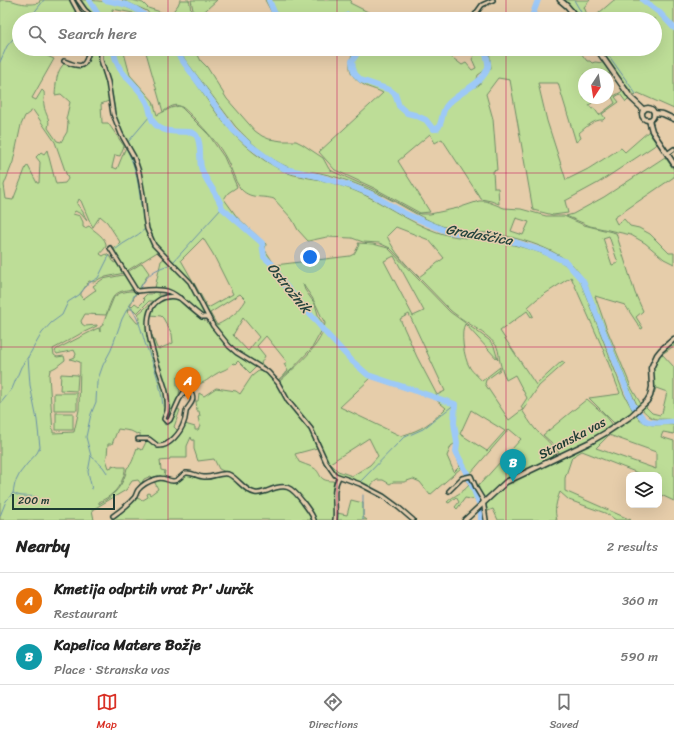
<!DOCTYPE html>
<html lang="en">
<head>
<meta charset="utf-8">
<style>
  :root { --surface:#fff; --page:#f6f6f6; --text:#222; --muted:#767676; --line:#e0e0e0; --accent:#d93025 }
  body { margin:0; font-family:Sriracha,sans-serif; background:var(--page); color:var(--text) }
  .controls { position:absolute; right:12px; bottom:12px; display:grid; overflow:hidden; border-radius:8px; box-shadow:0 4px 16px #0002 }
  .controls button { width:36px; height:36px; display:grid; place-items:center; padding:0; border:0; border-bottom:1px solid var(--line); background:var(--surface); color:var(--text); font:20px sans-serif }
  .compass { position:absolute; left:578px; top:68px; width:36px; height:36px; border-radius:50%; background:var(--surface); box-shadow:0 4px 16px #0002; rotate:192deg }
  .scale { position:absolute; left:12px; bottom:10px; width:103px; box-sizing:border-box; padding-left:4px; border:2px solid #1f3d34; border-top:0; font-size:11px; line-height:14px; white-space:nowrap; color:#1f3d34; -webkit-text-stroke:3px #e4cdad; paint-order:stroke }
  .you { position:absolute; left:310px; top:257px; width:14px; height:14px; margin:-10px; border:3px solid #fff; border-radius:50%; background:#1a73e8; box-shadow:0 0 0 6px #1a73e833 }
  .badge { display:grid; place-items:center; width:26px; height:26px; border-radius:50%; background:var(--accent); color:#fff; font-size:13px; font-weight:700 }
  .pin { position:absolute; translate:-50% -33px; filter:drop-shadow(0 1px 2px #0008) }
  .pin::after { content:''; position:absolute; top:21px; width:14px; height:12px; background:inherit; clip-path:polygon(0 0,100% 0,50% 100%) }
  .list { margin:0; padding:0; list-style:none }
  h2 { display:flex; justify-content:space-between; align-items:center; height:52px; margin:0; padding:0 16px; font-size:17px }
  h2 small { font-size:13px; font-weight:400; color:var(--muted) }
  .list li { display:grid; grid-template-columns:26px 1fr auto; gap:12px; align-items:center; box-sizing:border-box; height:56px; padding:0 16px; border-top:1px solid var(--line) }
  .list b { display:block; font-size:15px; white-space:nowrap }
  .list p { margin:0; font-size:13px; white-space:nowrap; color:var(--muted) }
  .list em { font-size:13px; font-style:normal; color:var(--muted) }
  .icon { flex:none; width:22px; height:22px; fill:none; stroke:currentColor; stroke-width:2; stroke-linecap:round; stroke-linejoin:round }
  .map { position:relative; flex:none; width:674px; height:520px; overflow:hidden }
  .search { position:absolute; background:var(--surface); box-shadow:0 4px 16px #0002; left:12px; right:12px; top:12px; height:44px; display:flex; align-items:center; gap:10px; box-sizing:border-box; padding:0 14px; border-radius:22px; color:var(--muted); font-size:15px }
  .sheet { height:164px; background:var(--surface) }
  nav { display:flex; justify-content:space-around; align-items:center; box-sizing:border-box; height:56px; border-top:1px solid var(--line); background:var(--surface); font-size:11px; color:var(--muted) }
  nav a { display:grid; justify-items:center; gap:2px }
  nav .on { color:var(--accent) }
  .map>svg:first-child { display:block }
  .green { fill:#bddd97; stroke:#6e8d66; fill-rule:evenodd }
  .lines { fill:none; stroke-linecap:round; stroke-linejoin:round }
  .stream { stroke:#6b91a9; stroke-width:1 }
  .river { stroke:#9dc9f7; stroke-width:6 }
  .street-casing { stroke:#1f3d34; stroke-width:6 }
  .secondary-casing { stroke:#1f3d34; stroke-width:7 }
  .street { stroke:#e4cdad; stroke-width:3 }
  .secondary { stroke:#e4cdad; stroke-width:4 }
  .grid { fill:none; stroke:#c2185b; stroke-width:1; stroke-opacity:0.55 }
  .labels { text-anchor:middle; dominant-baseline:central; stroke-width:3; stroke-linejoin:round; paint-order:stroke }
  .street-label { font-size:13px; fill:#1f3d34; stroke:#e4cdad }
  .water-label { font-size:14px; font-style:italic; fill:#25443e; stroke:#e4cdad }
</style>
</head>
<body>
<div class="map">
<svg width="674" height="520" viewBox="0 0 674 520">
  <rect width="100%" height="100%" fill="#e6cdaa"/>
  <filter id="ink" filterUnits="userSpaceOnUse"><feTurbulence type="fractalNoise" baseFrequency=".025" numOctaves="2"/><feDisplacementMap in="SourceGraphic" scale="8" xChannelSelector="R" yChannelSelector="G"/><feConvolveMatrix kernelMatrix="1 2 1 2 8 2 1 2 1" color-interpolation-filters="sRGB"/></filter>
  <g filter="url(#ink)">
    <g class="green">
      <path d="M 0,0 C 4,0 9,0 13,1 C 21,4 30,5 39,3 L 40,0 L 71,0 L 83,19 L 19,19 L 19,49 L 41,49 L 45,55 L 54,59 L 32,98 L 36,100 L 42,90 L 44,92 C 45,99 43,100 44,105 C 45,115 51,118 48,128 L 57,141 L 61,142 L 67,132 L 68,123 L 66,119 L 67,115 L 70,102 L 61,94 L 55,95 C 56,84 56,70 65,63 C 84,68 85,68 90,49 L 100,49 L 100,62 L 107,81 L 111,100 L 101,104 L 102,123 L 108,123 L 124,146 L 120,156 L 115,155 L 112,167 L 117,169 L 126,147 L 127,147 L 133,158 L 137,171 L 141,191 L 145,224 L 159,251 L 125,272 L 114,249 L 120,242 L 107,222 L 100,216 L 93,227 L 90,222 L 81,201 L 79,199 L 77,204 L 83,212 L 87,221 L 81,214 L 75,211 L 73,214 L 80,216 L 83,222 L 83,227 L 85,228 L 89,226 C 94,231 107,238 106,246 C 105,249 101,252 100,254 L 103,256 L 106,254 L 111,257 L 114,263 L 118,261 L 124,273 L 101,278 L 94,282 L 89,281 L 81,293 L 81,297 L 83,299 L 94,291 L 96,290 L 93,286 L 103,279 L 123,275 L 125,275 L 135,289 C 112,291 113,296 106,315 L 85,314 L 81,321 L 82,324 L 85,326 L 97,325 L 97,326 L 80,334 L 53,349 L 54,355 L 57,357 L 64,356 L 65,360 L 56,367 L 50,370 L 49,375 L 53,433 L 74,432 L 79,410 L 80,362 L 70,359 L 75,357 L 76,354 L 74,350 L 57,354 L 55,351 L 57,349 L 96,329 L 99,328 L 100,332 L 100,327 L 102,326 L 114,297 L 120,293 L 129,291 L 136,291 L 136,293 L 130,306 L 131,307 L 135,303 L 139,306 L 145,300 L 143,298 L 147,294 L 152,294 L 155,290 L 159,290 L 158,295 L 166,295 L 167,291 L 174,295 L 159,298 L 156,301 L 149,301 L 137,313 L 133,309 L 129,309 L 127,311 L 137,323 L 139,323 L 140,318 L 138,314 L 151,303 L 154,303 C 135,320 160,370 164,392 C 165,397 167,403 166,407 C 164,414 160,418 165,425 L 168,424 L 176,409 L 180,410 L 174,427 L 178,431 L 171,439 L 160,445 L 148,437 L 140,437 L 140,433 L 137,434 L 131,431 L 118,429 L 112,444 L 108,444 L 107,456 L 106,459 L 109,468 L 112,467 L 112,465 L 118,467 L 125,467 C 126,475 119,488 113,493 C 109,497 103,500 99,502 L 99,504 C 114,496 124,485 127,468 C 133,464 134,455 137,448 L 142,450 L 147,440 L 160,448 L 163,447 L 182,429 L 185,424 L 195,427 L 195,430 L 198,430 L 200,426 L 198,417 L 200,416 L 199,411 L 197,411 L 196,401 L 198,401 L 199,393 L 204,396 L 216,388 L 236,391 L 240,394 L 252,376 L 261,369 C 274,377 279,389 287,401 C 292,409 299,415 305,423 C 311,430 314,440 317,448 L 295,454 L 299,462 C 303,464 308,465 312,467 C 323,472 316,481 333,481 L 336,485 L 335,496 L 337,513 L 347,515 L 351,500 L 363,503 L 363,517 L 367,520 L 111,520 L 136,498 L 143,500 L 148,497 L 147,494 L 149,493 L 150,495 L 158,489 L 154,481 L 158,479 L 175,483 L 187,474 L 204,479 L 210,479 L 224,475 L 230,477 L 248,488 L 228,473 L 219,469 L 214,459 L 198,461 L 194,449 L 194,440 L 192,440 L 191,437 L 187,446 L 187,458 L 170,458 L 169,460 L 160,461 L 161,470 L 165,471 L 164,477 L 160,476 L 153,479 L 151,476 L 144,479 L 141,484 L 138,480 L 132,481 L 126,490 L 92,510 L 94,520 L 0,520 ZM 33,110 L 55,142 L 68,179 L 65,183 L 56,184 L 47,150 L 44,154 L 41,152 L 36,157 L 40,162 L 39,183 L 37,183 L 28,166 L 26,167 L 13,200 L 6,199 L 4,185 L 13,162 L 21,125 L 25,116 Z"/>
      <path d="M 79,0 C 101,0 129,3 145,19 L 137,19 L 133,13 L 112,9 L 114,19 L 96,19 Z"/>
      <path d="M 122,0 L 132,0 L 143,3 L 148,8 L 170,15 L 178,5 L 180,0 L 189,0 C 191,7 191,12 189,19 L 153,19 L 147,11 Z"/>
      <path d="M 191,0 L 217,0 L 196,19 L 191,19 L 193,10 Z"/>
      <path d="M 265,0 L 351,0 L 350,3 L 382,19 L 275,19 Z"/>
      <path d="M 565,0 L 590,0 L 584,7 L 589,19 L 582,19 Z"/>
      <path d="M 614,0 L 674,0 L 674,109 L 638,93 L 635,96 L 625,84 L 601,49 L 655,49 L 655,19 L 592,19 Z"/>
      <path d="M 102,49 L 123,49 L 130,75 L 153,101 L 157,115 L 171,108 L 179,106 L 182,108 L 209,135 L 215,144 L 224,157 L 237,187 L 228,193 L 224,199 L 237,217 L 266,244 L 265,250 L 275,265 L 350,256 L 354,254 L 359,245 L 358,243 L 373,244 L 388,248 L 450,312 L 489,340 L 494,346 L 498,360 L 467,326 L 465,324 C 460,332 464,358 469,366 C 471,371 478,376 482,381 L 500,367 L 500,370 L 486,380 L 485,384 L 509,420 L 522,410 C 526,416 530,423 535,429 C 541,436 557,446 556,457 L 509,478 L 484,498 L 482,498 L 476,486 L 482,482 L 521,439 L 509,429 L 470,474 L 465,475 L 461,468 L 430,495 L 420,482 L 413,479 L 404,482 L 393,482 L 390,484 L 383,480 L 377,480 L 372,484 L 371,489 L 339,476 L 330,468 L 310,426 L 289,400 L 279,382 C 294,368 323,345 325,323 C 320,315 319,310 315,303 C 312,296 306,290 303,284 L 305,290 L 315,304 L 319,318 L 323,323 L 323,328 L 312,348 L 290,371 L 278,381 L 268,371 L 236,351 L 231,346 L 214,325 L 196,291 L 155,243 L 148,229 L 134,156 L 121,130 L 115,113 L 112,92 L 102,62 ZM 203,238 L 213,254 L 233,294 L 208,308 L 181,260 ZM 394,256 L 424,311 L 413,316 L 384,261 ZM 240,294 L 246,300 C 239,312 229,319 217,325 L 210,313 ZM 409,314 L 445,391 L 437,395 L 417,357 L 400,319 ZM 243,318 L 259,337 L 248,351 L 233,335 ZM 266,336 L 287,362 L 284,364 L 288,371 L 278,380 L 261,363 L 265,356 L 257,346 ZM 371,378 L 435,399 L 446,408 C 430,424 423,429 401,436 L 340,407 ZM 471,410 L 505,431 L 487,451 L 460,434 ZM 369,438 L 378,456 L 370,465 L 352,476 L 338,471 L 330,463 ZM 454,444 L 456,444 C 453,452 457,458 460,466 L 454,472 L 447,456 L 451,446 Z"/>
      <path d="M 145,49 L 172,49 C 182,60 189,74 198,86 C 216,114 236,142 264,160 C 272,165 280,170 288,173 C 295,176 302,176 309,178 C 324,180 339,185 353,190 C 382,201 407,222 437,232 C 454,238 470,238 488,240 C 509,243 552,253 568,267 C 573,272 577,277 581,283 L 624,394 L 633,411 L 618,422 L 614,423 L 589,398 L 619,394 L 620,393 L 603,349 L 571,277 L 537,299 L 528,307 L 533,316 L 531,317 L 527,311 L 500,331 L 536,385 L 562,361 L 565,363 L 539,386 L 523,410 L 521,407 L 527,398 L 515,375 L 506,380 C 504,374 501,368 500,362 C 499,357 499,352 497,347 C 491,335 461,320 450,310 L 390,248 L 379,243 L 363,242 L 352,238 L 327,237 L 308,241 L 298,230 L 292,219 L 274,199 C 262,195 250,200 240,188 C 234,180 232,169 227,160 C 219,144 207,132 195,119 C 182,107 179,99 163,112 ZM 396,227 L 429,240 L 444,258 L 419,277 C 406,265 394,252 387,236 Z"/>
      <path d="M 177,49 L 195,49 L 201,61 L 207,67 L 227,99 L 255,131 L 262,136 L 269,139 L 282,141 L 296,141 L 302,144 L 323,158 L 329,169 L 334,172 L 375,190 L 417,213 L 421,214 L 430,214 L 458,208 L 479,201 L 486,201 L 504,208 L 521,209 L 546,216 L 564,216 L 584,225 L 616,233 L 635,293 L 643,311 L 636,317 L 643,328 L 641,329 L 625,305 L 595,296 L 606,327 L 632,389 L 641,404 L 638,407 L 631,392 L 586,283 C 581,276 576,267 569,262 C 549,246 515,237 490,233 C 477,232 464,233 451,229 C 423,221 401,203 375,192 C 358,184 339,177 320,173 C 309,171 298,171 288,167 C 268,159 250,142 235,126 ZM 516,218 L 529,222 L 523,235 L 511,231 ZM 609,236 L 618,263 L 612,265 L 603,238 Z"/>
      <path d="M 354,49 L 441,49 L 462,65 L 466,63 L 472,70 L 476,68 L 472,59 L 474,56 L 472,55 L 476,51 L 480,54 L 481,52 L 480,49 L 484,49 C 484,61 493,66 478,75 L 477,79 L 472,86 L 473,88 L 479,85 L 491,68 L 489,49 L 581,49 L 581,53 L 587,61 L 590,61 L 592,63 L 595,62 L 603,63 L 610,72 L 608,77 L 608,74 L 584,74 L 584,98 L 599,98 L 589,105 L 592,109 L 594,108 L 599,115 L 615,103 L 612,97 L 623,91 L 629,99 L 626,102 L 620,94 L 615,97 L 619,102 L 602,114 L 605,118 L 603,120 C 594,119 585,128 579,133 L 581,138 L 576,142 L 558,83 L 538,83 L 547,121 L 566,180 L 588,169 L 621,148 L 625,152 L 649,131 L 651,136 L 657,144 L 598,183 L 565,201 L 568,213 L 553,215 L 533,210 L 510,80 L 498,78 L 486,94 L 493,119 L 497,170 L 493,171 L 494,188 L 498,188 L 499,204 L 491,201 L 481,199 L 442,139 L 435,143 L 430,134 L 398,161 L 430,212 L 420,213 L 374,188 L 335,170 L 319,152 L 383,93 C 378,90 373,89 368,87 C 349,78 346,68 354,49 Z"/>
      <path d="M 665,157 L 674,170 L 674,177 L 614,218 L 617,224 L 624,219 L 630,226 L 639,228 L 650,234 L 669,253 L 674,253 L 674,264 L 664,259 L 645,243 L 631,235 L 590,226 L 566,216 L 573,214 L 604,197 Z"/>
      <path d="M 165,258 L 190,285 L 205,313 L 204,316 C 198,314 195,311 191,307 C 180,296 171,288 155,288 L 161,261 Z"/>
      <path d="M 142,263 L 149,273 L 139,289 L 135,287 L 126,273 Z"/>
      <path d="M 171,297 L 179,298 L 211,326 L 226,344 L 257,366 L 250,373 L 238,361 L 235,364 L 233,363 C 226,371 224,369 216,374 C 209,378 208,381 199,384 L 194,374 L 192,374 L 191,376 L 183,375 L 177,378 L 177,386 L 180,390 L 178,398 L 168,420 L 166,420 L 168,396 L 150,335 L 152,335 L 157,348 L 159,349 L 173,343 L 172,334 L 163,318 L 161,316 L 150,315 C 152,305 161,299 171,297 Z"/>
      <path d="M 674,341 L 674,346 L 662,354 L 674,367 L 674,420 C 657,417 655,424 642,409 C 644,406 647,405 648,402 C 657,389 650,373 656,359 C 660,352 668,347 674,341 ZM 656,388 L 667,392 L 662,413 L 660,415 L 652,413 L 646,407 L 652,399 Z"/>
      <path d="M 61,374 L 78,375 L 77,391 L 60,390 Z"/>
      <rect x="54" y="393" width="23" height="17"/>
      <path d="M 587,399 L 606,416 L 613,425 C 598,438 579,445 561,454 L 559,453 L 553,444 L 543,435 Z"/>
      <rect x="56" y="413" width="17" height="17"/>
      <path d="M 635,415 C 650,430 655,423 674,425 L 674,434 L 663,432 L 661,437 L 674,441 L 674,501 L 659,494 L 659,475 L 643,475 L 582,451 L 572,457 L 565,478 L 565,491 L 631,520 L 616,520 L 605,513 L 569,500 L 560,492 C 556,502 554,511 557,520 L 498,520 L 493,509 L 488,511 L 485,503 L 504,485 L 511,481 L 512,483 L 514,483 L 513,480 L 592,443 ZM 609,435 L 656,452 L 656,469 L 596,448 Z"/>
      <path d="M 466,478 L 471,479 L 481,503 L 479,504 L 476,500 L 465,498 L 457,509 L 455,507 L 459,502 L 456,497 L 449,503 L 447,502 C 454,495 463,493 469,485 Z"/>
    </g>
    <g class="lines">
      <g class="stream">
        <path d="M 574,0 L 585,19"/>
        <path d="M 29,19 L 44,0"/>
        <path d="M 604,49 L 636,94"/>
        <path d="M 0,62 L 7,46 L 19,32"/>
        <path d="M 128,142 L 150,116"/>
        <path d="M 116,249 C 125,241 137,237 145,229 C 139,201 141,175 126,148"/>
        <path d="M 174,261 L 222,208"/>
        <path d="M 140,288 C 148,274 153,270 169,265"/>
        <path d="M 129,305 C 138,316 141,329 145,343 C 153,363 161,384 163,406"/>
        <path d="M 0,404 L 12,389 L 21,367 L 28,357"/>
        <path d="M 91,456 L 103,467 L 107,473"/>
        <path d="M 361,481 L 403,438 L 423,429 L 455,404"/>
        <path d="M 92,489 L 88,472 L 91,456 L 86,437 L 91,414 L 96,402 L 97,382 L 103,365 L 111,350 L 122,319 L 135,294"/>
        <path d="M 37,497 C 27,495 22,498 13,493 L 15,483 L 20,473 L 27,464 L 37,453 L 40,447 L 37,420 L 30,385 L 28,357 L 42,333 L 51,323 L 62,315 L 68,302 L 79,295 L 89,283 L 98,278 L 109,256"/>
        <path d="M 0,516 L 6,501 L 13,493"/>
        <path d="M 363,520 L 363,495"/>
      </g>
      <g class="river">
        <path d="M 89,0 L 101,19"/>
        <path d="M 105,0 C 125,4 134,5 149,19"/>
        <path d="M 269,0 L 274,12 L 279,19"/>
        <path d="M 643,0 L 660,13 L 674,28"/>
        <path d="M 341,19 L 348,15 L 354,17 L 356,19"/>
        <path d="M 531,19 L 538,0"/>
        <path d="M 114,49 C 115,75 136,81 147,102 C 152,111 148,121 160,128 C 171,135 190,129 195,134 C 202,140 199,159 201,167 C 205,182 218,193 222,208 L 262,243 L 264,257 L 272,264 L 284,284 L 322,328"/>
        <path d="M 174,49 L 233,130 L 251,146 L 274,163 L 285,169 L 317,176 L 351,186 L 371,194 L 406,214 L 446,231 L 515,242 L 543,251 L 566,262 L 583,281 L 633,405 C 636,409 640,416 645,420 C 653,425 665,421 674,422"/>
        <path d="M 360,49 L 352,61 L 353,68 L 355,74 L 361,80 L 390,90 L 395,94 L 399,106 L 407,113 L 415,115 L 426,120 L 433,129 L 437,129 C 444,122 440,112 448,104 C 458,93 484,83 488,67 C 489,60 485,55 485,49"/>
        <path d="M 323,330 L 351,360 L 368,375 L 455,404 L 454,423 L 457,443 L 456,452 L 468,475"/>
        <path d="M 469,478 L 481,508 L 481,520"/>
      </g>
      <defs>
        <g id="street">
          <path d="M 72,0 L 79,13 L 85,19"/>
          <path d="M 78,0 L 85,10 L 95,19"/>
          <path d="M 472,19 L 482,5 L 493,0"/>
          <path d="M 101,49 L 101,60 L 108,82 L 113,114 L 121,134 L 134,157 L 139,172 L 143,195 L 145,217 L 147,229 L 154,245 L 190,282 L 213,326 L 229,346 L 237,353 L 268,372 L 278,383 L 288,401 L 311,429 L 326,462 L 335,475 L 360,484 L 383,496 L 398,507 L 413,520"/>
          <path d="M 64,61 C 81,68 86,69 89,49"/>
          <path d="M 667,154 L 674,149"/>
          <path d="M 110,248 L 136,290 L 138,291 C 178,286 174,296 202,317 L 208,317"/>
          <path d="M 138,439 L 149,439 L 158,446 C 169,447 181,432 184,422 C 186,418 185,413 187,409 C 192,402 196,399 189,390 L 186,389 L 179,400 L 170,420 L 167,422 L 164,419 C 165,416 166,414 167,411 C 168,405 167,398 166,392 C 161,370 133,316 159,300 C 165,296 173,296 180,298"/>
          <path d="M 449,491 L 462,478 L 471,476 L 477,490 L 483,500 L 486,520"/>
          <path d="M 113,516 C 120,511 128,505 134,498 C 136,496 136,493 138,490 C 142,485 149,481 156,479 C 163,476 167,481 173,481 C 179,481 181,475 186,473 C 192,472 198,477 204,477 C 212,478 220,472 228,474 C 238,478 244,491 255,493 C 260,494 263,492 267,491 C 286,483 291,486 303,502 C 307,508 312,513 314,520"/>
          <path d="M 335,520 C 337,505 331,491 339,477"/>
        </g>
        <g id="secondary">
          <path d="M 560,0 L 567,6 L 578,19"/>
          <path d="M 597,49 L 631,98 L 644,110"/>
          <circle cx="648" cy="114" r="6"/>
          <path d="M 654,113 L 663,114 L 674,119"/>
          <path d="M 649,120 L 652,131 L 674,164"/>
          <path d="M 465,520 L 506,482 L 590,442 L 607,432 L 631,416 L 647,401 L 650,396 L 652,387 L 651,368 L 657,355 L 661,350 L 674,339"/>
        </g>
      </defs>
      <use href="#street" class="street-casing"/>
      <use href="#secondary" class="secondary-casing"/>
      <use href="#street" class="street"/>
      <use href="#secondary" class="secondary"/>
    </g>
  </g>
  <path class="grid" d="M 168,0 L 168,19M 337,0 L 337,19M 506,0 L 506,19M 168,49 L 168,520M 337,49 L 337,520M 506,49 L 506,520M 0,173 L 674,173M 0,347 L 674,347"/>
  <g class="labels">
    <g class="street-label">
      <text transform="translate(572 438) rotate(-28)">Stranska vas</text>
    </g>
    <g class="water-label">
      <text transform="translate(479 235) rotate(10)">Gradaščica</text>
      <text transform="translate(289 288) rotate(51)">Ostrožnik</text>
    </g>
  </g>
</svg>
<div class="controls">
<button><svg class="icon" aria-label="layers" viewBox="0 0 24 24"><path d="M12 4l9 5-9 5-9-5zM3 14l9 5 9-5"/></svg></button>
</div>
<svg class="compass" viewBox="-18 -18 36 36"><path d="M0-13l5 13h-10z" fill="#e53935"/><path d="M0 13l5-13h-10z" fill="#767676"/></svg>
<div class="scale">200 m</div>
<div class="you"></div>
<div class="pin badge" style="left:188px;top:400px;background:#e8710a">A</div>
<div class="pin badge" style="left:513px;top:482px;background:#0f9aa8">B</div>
<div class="search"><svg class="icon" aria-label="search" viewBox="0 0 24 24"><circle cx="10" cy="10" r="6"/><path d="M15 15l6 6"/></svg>Search here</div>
</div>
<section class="sheet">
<h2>Nearby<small>2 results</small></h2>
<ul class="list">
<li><span class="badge" style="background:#e8710a">A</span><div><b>Kmetija odprtih vrat Pr' Jurčk</b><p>Restaurant</p></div><em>360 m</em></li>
<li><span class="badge" style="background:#0f9aa8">B</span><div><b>Kapelica Matere Božje</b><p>Place · Stranska vas</p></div><em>590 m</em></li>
</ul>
</section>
<nav>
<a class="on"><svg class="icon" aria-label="map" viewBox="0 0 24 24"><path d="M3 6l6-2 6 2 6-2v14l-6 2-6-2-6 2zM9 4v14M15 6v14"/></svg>Map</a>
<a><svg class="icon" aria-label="directions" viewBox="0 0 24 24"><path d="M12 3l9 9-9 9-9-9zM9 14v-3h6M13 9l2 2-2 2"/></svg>Directions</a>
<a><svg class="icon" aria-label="saved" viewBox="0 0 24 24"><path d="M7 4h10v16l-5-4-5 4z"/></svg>Saved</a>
</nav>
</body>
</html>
